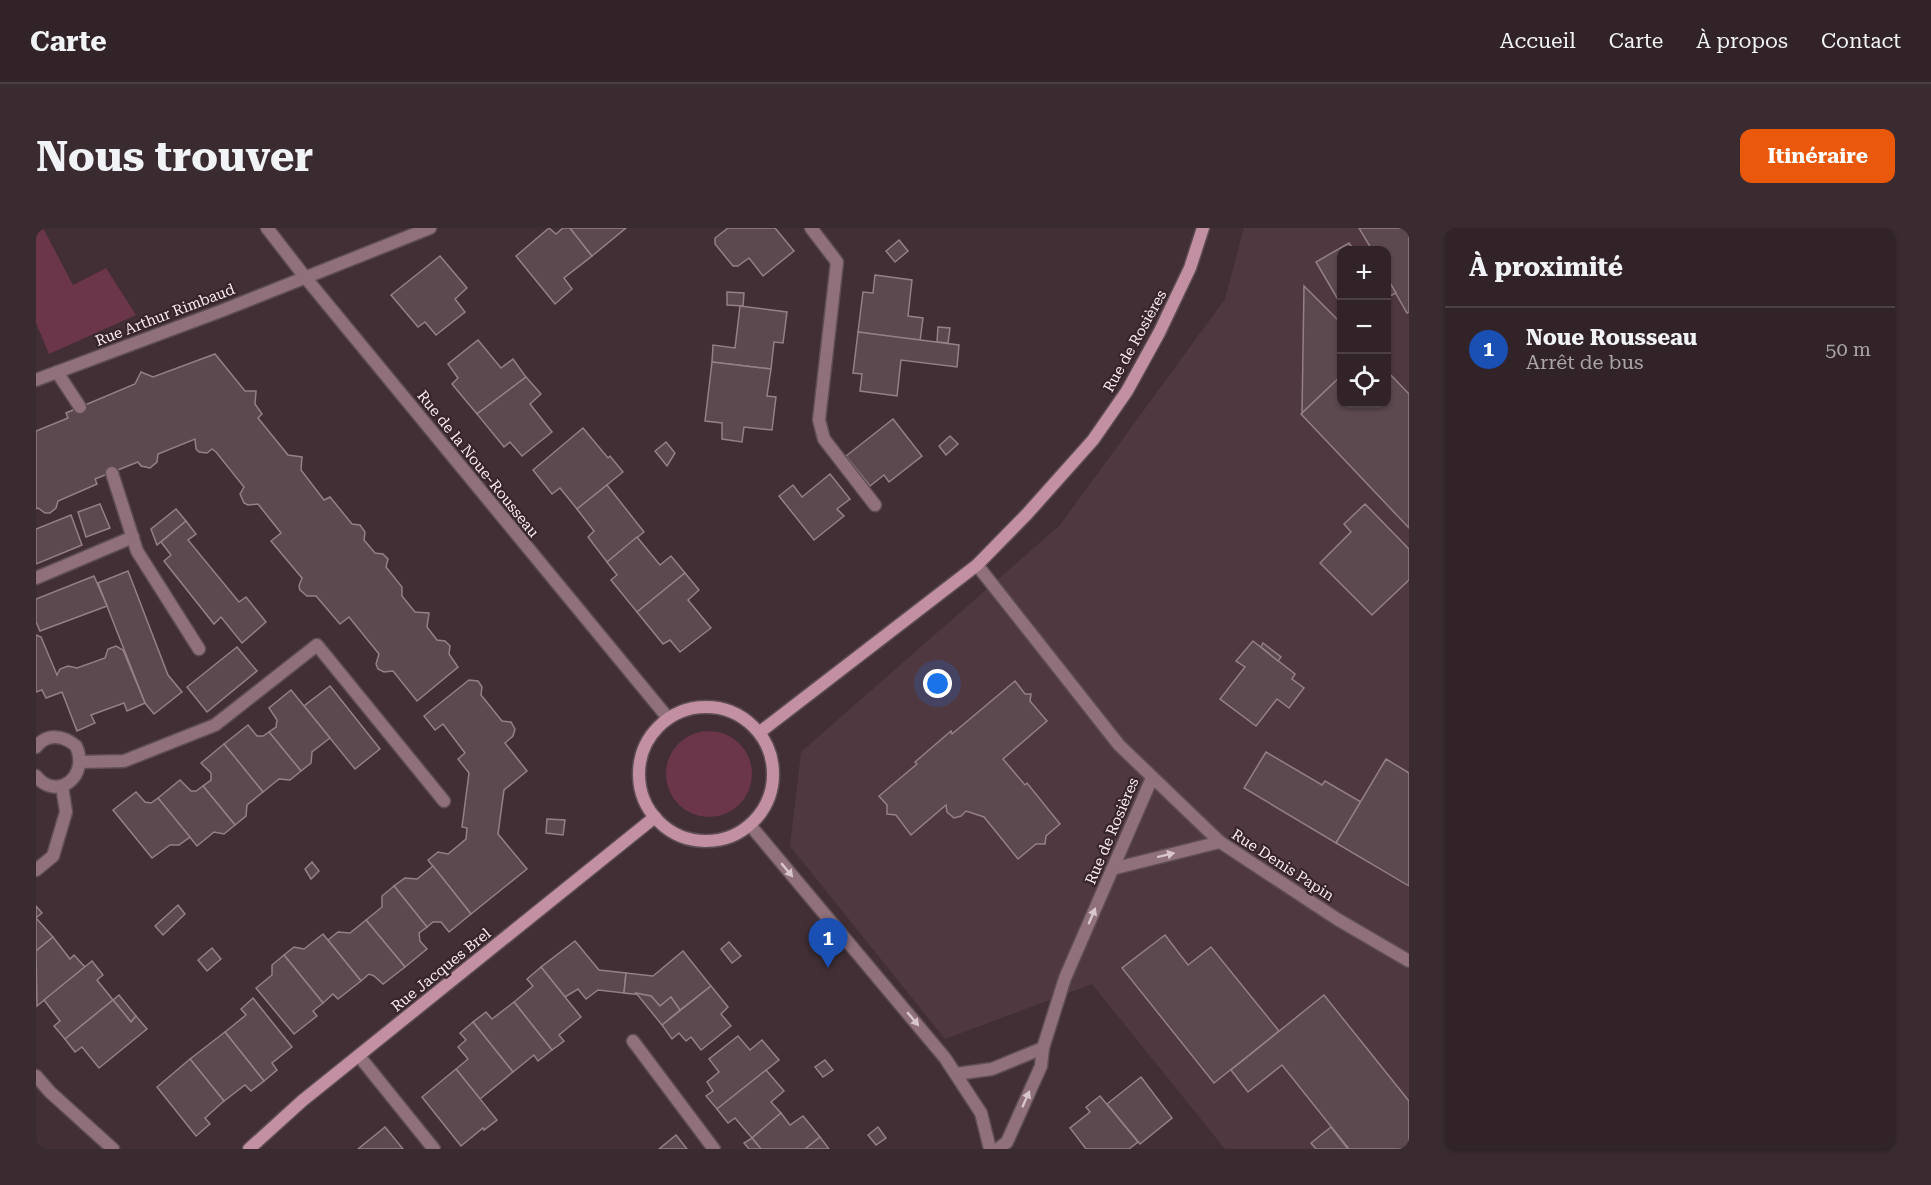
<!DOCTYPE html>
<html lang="fr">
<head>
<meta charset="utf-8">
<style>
  :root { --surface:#312328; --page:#392b30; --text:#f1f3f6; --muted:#a8a4a8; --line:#4c4045; --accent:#ea580c }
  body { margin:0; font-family:"Roboto Serif",serif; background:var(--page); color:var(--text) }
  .controls { position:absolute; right:18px; top:18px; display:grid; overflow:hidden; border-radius:12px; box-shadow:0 2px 4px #0004 }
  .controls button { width:54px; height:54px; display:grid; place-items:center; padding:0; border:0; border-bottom:2px solid var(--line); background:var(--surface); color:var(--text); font:30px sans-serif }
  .you { position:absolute; left:902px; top:456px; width:21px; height:21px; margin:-15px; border:4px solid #fff; border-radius:50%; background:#1a73e8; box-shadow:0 0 0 9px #1a73e833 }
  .badge { display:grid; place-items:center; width:39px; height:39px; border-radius:50%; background:var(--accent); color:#fff; font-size:20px; font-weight:700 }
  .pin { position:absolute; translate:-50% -50px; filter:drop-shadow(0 2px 3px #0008) }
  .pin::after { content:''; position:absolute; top:32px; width:21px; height:18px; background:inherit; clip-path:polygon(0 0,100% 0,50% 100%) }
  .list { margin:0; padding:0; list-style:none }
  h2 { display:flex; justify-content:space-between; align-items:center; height:78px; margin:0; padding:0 24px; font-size:26px }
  h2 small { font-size:20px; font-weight:400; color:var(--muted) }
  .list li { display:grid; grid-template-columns:39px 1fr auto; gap:18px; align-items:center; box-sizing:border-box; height:84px; padding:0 24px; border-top:2px solid var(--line) }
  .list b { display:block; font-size:22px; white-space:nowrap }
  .list p { margin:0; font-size:20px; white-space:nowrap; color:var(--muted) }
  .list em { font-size:20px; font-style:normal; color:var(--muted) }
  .icon { flex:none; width:33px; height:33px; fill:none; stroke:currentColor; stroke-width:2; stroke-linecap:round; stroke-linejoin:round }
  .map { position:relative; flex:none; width:1373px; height:921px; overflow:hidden; border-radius:12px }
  header { display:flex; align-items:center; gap:36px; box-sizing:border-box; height:84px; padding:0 30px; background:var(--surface); border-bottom:2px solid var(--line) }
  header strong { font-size:28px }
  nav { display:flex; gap:33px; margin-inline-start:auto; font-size:21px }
  .intro { display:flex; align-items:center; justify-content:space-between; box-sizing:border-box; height:144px; padding:0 36px }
  h1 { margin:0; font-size:42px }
  .button { padding:15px 27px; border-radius:12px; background:var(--accent); color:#fff; font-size:21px; font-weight:700 }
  main { display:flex; gap:36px; padding:0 36px }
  aside { flex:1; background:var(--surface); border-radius:12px; box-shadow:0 2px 4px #0004 }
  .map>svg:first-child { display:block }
  .built { fill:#503841; fill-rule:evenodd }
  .green { fill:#6b354a }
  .building { fill:#5c494f; stroke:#947f86; stroke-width:1.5 }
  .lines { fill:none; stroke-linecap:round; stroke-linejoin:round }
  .lane-casing { stroke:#5e4d53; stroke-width:15 }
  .street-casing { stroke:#5e4d53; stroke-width:15 }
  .secondary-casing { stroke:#5e4d53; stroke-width:15 }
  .lane { stroke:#8f707b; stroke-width:12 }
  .street { stroke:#8f707b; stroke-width:12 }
  .secondary { stroke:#c290a2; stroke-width:12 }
  .oneway { fill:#d8c6cc }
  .labels { text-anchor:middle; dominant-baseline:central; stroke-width:4.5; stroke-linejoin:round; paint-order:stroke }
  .street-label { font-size:15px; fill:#f8ebef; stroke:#37252b }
</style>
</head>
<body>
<header>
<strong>Carte</strong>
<nav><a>Accueil</a><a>Carte</a><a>À propos</a><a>Contact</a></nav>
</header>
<div class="intro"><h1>Nous trouver</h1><a class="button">Itinéraire</a></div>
<main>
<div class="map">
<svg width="1373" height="921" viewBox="0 0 1373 921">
  <rect width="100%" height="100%" fill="#412f35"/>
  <path class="built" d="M 1208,0 L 1373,0 L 1373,921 L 1189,921 L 1056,756 L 909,811 L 754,618 L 765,524 L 1024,297 L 1189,71 ZM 1306,22 L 1350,22 L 1350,176 L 1306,176 Z"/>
  <g class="green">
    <path d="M 0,0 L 7,0 L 37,57 L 70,40 L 100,87 L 13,126 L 0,95 Z"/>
    <circle cx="673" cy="546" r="43"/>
  </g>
  <g class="building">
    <path d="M 513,0 L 520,6 L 527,0 L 534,0 L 556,28 L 528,50 L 536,61 L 519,76 L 480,28 Z"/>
    <path d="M 534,0 L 590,0 L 556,28 Z"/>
    <path d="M 692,0 L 739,0 L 758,23 L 727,48 L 713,30 L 702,38 L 697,38 L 679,16 L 679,10 Z"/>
    <path d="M 1323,0 L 1373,0 L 1373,84 L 1371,85 L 1350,48 L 1350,22 L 1336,22 Z"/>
    <path d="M 863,12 L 872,23 L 859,34 L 850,23 Z"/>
    <path d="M 1313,15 L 1318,22 L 1306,22 L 1306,67 L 1301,70 L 1280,34 Z"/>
    <path d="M 404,28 L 431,60 L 419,71 L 429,84 L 400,107 L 389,94 L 382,99 L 355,67 Z"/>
    <path d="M 839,47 L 876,52 L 872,88 L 887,90 L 884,113 L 822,104 L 827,64 L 837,65 Z"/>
    <path d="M 1350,48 L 1360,65 L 1350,70 Z"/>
    <path d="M 1268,58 L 1306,96 L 1306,147 L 1266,185 Z"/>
    <path d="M 691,64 L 708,65 L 707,78 L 691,77 Z"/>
    <path d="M 704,78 L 751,84 L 747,115 L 738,114 L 735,141 L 676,134 L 677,117 L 699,120 Z"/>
    <path d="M 902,99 L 914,100 L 912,115 L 901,114 Z"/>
    <path d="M 822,104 L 923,117 L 921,139 L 865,132 L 861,168 L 824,163 L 826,146 L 817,145 Z"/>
    <path d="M 442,112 L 465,140 L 477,131 L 490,149 L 441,186 L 416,156 L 422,150 L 412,136 Z"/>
    <path d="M 179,126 L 209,163 L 220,163 L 219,176 L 226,186 L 222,190 L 252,227 L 266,229 L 265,242 L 288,272 L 294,269 L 316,296 L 324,297 L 329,304 L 328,312 L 339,325 L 347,326 L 352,331 L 350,339 L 366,359 L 366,368 L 379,384 L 393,385 L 391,399 L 401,412 L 409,413 L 414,418 L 413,426 L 422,439 L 381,473 L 357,443 L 348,444 L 342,441 L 340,436 L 343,426 L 313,389 L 304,396 L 280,368 L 271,368 L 264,362 L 263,358 L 266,350 L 235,313 L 245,305 L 222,276 L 212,277 L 208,275 L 204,266 L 208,259 L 180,224 L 176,221 L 171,225 L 163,224 L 160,221 L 159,211 L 122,226 L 121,234 L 114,240 L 105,238 L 102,234 L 59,251 L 61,256 L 22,273 L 20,280 L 14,285 L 9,285 L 2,280 L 0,281 L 0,203 L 32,190 L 30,185 L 99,156 L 105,144 L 117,149 Z"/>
    <path d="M 676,134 L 735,141 L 731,168 L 740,169 L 736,202 L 708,199 L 706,214 L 686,211 L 686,195 L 669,193 Z"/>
    <path d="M 1350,142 L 1373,166 L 1373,300 L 1265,186 L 1306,147 L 1306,176 L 1350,176 Z"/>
    <path d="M 490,149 L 505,166 L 494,176 L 516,204 L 486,228 L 474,214 L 468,219 L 441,186 Z"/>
    <path d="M 857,191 L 886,228 L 853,254 L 848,247 L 834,258 L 810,228 Z"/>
    <path d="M 547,200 L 572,230 L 574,228 L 587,244 L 541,281 L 524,260 L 516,266 L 497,242 Z"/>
    <path d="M 914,208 L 922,216 L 910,227 L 903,218 Z"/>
    <path d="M 630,214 L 639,225 L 631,238 L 619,223 Z"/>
    <path d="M 794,246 L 814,271 L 801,281 L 808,288 L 778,312 L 743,268 L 757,257 L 766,269 Z"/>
    <path d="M 571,257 L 608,304 L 571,334 L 552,309 L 558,303 L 541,281 Z"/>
    <path d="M 64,276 L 74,300 L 50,309 L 42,284 Z"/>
    <path d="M 1329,276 L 1373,321 L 1373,352 L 1336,387 L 1284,335 L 1315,304 L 1308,296 Z"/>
    <path d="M 140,281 L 150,293 L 121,317 L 115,301 Z"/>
    <path d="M 35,287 L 46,317 L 0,336 L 0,301 Z"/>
    <path d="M 150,293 L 160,306 L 152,312 L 203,374 L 210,369 L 230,394 L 206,415 L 185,389 L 178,396 L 128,333 L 135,327 L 125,314 Z"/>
    <path d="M 601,309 L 624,337 L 635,328 L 649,345 L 601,384 L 575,352 L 581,347 L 571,334 Z"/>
    <path d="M 92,343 L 132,447 L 146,464 L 118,486 L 109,475 L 62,355 Z"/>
    <path d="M 649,345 L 663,362 L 652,372 L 675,400 L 644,424 L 634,412 L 627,416 L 601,384 Z"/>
    <path d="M 58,348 L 71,378 L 4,403 L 0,394 L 0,371 Z"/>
    <path d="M 0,407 L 5,409 L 21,447 L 24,441 L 32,438 L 41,440 L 69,430 L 72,421 L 80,418 L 87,422 L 109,475 L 91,483 L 88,475 L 55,487 L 59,495 L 41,503 L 26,464 L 10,470 L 6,462 L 0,464 Z"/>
    <path d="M 1217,413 L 1259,446 L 1256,451 L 1268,460 L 1253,480 L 1241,471 L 1220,498 L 1184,471 L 1209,439 L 1200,433 Z"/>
    <path d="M 1227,415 L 1245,429 L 1242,433 L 1225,419 Z"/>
    <path d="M 201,419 L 221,443 L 171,484 L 151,459 Z"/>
    <path d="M 433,452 L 442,453 L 446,459 L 445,467 L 466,493 L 475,494 L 479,501 L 477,508 L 469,515 L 491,543 L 468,562 L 462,606 L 491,641 L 435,686 L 392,632 L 402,624 L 412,626 L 430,611 L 431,600 L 426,599 L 433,545 L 422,531 L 429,525 L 407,496 L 399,502 L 388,488 Z"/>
    <path d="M 979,453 L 989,466 L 995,466 L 994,473 L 1011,493 L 967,531 L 989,557 L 991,555 L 1024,596 L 1010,608 L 1009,616 L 1000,616 L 982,631 L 948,589 L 930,583 L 925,588 L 918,590 L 911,584 L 910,577 L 875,607 L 860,587 L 851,586 L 851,577 L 843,568 L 881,536 L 879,534 L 915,503 L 916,506 Z"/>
    <path d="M 294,458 L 344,521 L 319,541 L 268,478 Z"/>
    <path d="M 255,462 L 294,510 L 276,524 L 275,535 L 265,543 L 233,504 L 240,499 L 241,492 L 233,480 Z"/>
    <path d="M 212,497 L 221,508 L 227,508 L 233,504 L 265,543 L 254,552 L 243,551 L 227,564 L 188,516 Z"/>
    <path d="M 188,516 L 227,564 L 211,577 L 210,588 L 199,597 L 167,558 L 175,552 L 175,545 L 165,535 Z"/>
    <path d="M 1230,524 L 1286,557 L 1289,553 L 1325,574 L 1300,615 L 1208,560 Z"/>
    <path d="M 1350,531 L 1373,545 L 1373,658 L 1300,615 Z"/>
    <path d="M 144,552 L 155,563 L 160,563 L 167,558 L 199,597 L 188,606 L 178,604 L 161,618 L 122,570 Z"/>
    <path d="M 100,564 L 109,574 L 115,575 L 122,570 L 154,609 L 143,617 L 134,617 L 116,630 L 77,582 Z"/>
    <path d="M 511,591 L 529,592 L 527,607 L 510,605 Z"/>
    <path d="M 276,634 L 283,643 L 275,651 L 269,641 Z"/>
    <path d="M 397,638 L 435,686 L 413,704 L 405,694 L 397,694 L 391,699 L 358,658 L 369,650 L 381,651 Z"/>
    <path d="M 358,658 L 391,699 L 383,705 L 384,713 L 391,721 L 369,739 L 330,692 L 346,679 L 346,668 Z"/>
    <path d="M 142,677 L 149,686 L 127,707 L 119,698 Z"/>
    <path d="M 0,678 L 6,685 L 0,690 L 17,709 L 0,723 Z"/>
    <path d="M 330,692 L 369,739 L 347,756 L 338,748 L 333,746 L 325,753 L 292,712 L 302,704 L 314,705 Z"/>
    <path d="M 287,706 L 325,753 L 302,771 L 297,766 L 287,775 L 248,727 L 258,719 L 268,721 Z"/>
    <path d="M 1129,707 L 1152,737 L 1175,719 L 1243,803 L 1178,855 L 1086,740 Z"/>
    <path d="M 17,709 L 34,731 L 38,727 L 49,739 L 1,778 L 0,723 Z"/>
    <path d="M 539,713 L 563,742 L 590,745 L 588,765 L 562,762 L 550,771 L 542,761 L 529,769 L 505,739 Z"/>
    <path d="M 693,714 L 705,728 L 696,735 L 685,721 Z"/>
    <path d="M 176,720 L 185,731 L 171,743 L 162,732 Z"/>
    <path d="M 647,723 L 675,758 L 644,782 L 635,769 L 624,778 L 615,768 L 588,765 L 590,745 L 617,748 Z"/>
    <path d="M 248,727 L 287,775 L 277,783 L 281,788 L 258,806 L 220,760 L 236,747 L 236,737 Z"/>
    <path d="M 56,733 L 67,747 L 61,752 L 77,772 L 29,811 L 18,798 L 24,793 L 8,772 Z"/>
    <path d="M 505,739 L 545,789 L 523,807 L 528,813 L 516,822 L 478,774 L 497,758 L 491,751 Z"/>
    <path d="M 675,758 L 692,779 L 685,786 L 695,798 L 665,822 L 655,809 L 650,813 L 643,805 L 636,811 L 626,797 Z"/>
    <path d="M 600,765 L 615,768 L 624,778 L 635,769 L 644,782 L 626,797 Z"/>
    <path d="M 83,767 L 100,788 L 95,794 L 77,772 Z"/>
    <path d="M 1288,767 L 1373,873 L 1373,921 L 1313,921 L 1246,837 L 1212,864 L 1195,842 Z"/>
    <path d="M 217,770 L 256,819 L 236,835 L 241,842 L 228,853 L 189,804 L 210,787 L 205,781 Z"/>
    <path d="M 77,772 L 95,794 L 100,788 L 111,801 L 63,840 L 46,819 L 39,824 L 29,811 Z"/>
    <path d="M 478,774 L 516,822 L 502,833 L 498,827 L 477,844 L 437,794 L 450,784 L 456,791 Z"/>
    <path d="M 437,794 L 477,844 L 444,871 L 420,841 L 432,831 L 422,819 L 430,812 L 424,805 Z"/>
    <path d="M 189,804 L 228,853 L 215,863 L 209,857 L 188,873 L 154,831 Z"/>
    <path d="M 702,808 L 714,822 L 726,812 L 743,832 L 681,881 L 670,868 L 677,863 L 671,854 L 683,844 L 673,831 Z"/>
    <path d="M 154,831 L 188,873 L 169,890 L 174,896 L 160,908 L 121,859 Z"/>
    <path d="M 789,832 L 797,842 L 787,849 L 779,839 Z"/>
    <path d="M 420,841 L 461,892 L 448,902 L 447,900 L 425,918 L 386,869 Z"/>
    <path d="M 730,842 L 748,863 L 735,874 L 745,885 L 716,910 L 699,890 L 692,895 L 681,881 Z"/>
    <path d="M 1105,849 L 1136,890 L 1104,916 L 1071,876 Z"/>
    <path d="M 1064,868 L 1102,914 L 1093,921 L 1050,921 L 1034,900 L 1054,884 L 1050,879 Z"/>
    <path d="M 745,885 L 754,897 L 767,888 L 784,909 L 769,921 L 725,921 L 716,910 Z"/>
    <path d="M 349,899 L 367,921 L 322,921 Z"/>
    <path d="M 842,899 L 850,910 L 840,917 L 832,907 Z"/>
    <path d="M 1295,899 L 1312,921 L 1280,921 L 1275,915 Z"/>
    <path d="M 640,907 L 651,921 L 623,921 Z"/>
    <path d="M 784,909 L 793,921 L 769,921 Z"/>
    <path d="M 716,910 L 725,921 L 713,921 L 708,915 Z"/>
  </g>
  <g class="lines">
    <defs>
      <g id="lane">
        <path d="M 21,144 L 44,179"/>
        <path d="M 76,245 L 101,323 L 163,421"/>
        <path d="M 0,350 L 97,309"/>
      </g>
      <g id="street">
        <path d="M 231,0 L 269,49 L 632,490"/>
        <path d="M 775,0 L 801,34 L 783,192 L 788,211 L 839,277"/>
        <path d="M 0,152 L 185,83 L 394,0"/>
        <path d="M 941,337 L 1083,517 L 1184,614 L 1301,691 L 1373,733"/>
        <path d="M 0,519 C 11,505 27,507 40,518 C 54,548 21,574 0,548"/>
        <path d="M 44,534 L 88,533 L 179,497 L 281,417 L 408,573"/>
        <path d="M 714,597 L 909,830 L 945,885 L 954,921"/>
        <path d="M 1076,641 L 1184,614"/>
        <path d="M 0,642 L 17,628 L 30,584 L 26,558"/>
        <path d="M 597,813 L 678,921"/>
        <path d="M 323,828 L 398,921"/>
        <path d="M 920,846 L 956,841 L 1007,820"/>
        <path d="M 0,848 L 14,864 L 77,921"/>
        <path d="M 962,921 L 971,914 L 1005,838 L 1007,820 L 1029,750 L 1116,550"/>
      </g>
      <g id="secondary">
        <circle cx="670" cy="546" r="67"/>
        <path d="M 724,504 L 941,337 L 991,286 L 1057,212 L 1091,163 L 1123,105 L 1154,40 L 1167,0"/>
        <path d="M 213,921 L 266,873 L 619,589"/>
      </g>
    </defs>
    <use href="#lane" class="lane-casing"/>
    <use href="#street" class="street-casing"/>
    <use href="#secondary" class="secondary-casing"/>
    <use href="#lane" class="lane"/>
    <use href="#street" class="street"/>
    <use href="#secondary" class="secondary"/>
  </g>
  <defs><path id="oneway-solid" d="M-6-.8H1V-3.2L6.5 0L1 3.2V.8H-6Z" transform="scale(1.5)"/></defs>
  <g class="oneway">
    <use href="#oneway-solid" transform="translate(1130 627) rotate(-14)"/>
    <use href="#oneway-solid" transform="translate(751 642) rotate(50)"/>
    <use href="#oneway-solid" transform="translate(1056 688) rotate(-67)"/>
    <use href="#oneway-solid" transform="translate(877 791) rotate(50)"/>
    <use href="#oneway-solid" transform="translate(990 871) rotate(-66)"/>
  </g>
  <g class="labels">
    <g class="street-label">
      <text transform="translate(129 87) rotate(-21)">Rue Arthur Rimbaud</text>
      <text transform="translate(1099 113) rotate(-61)">Rue de Rosières</text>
      <text transform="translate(442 236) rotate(51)">Rue de la Noue-Rousseau</text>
      <text transform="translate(1076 603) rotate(-67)">Rue de Rosières</text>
      <text transform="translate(1247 637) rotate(33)">Rue Denis Papin</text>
      <text transform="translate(405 742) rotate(-39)">Rue Jacques Brel</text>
    </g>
  </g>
</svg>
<div class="controls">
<button>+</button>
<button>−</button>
<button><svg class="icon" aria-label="locate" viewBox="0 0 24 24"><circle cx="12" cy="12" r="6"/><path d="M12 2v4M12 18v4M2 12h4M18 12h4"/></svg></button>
</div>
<div class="you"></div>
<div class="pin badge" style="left:792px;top:740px;background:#1a4fb4">1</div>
</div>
<aside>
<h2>À proximité<small></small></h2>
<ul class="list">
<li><span class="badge" style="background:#1a4fb4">1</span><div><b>Noue Rousseau</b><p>Arrêt de bus</p></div><em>50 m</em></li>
</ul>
</aside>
</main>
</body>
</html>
